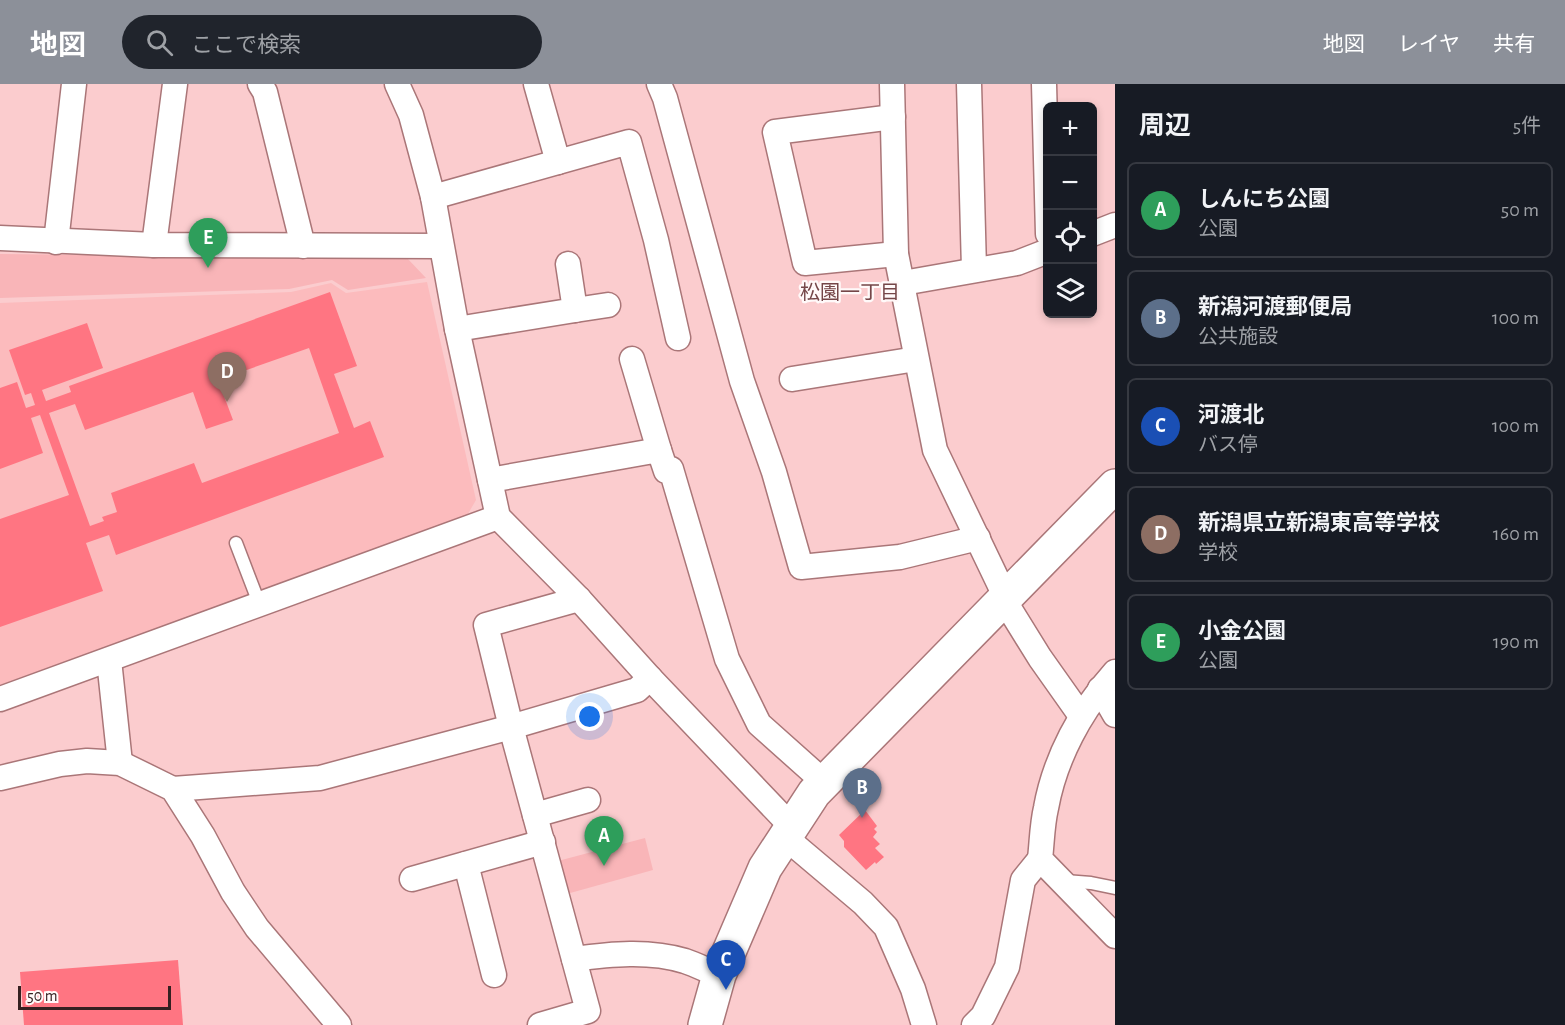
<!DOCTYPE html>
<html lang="ja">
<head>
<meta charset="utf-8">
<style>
  :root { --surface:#171b24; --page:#20242c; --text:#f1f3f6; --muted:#9ea1a6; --line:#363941; --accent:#8c9099 }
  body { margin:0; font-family:"Alegreya Sans","Noto Sans JP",sans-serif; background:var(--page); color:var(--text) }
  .controls { position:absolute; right:18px; top:18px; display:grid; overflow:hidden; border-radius:9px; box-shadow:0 3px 9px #0003 }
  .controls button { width:54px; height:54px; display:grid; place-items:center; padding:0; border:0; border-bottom:2px solid var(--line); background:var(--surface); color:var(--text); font:30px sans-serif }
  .scale { position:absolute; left:18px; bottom:15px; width:153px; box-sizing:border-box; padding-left:6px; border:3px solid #352021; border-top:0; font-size:16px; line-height:21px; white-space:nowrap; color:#352021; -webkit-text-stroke:4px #fff9f9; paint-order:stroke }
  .you { position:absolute; left:590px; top:633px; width:21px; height:21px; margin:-15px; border:4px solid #fff; border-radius:50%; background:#1a73e8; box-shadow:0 0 0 9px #1a73e833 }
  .badge { display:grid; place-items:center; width:39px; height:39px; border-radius:50%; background:var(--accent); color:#fff; font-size:20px; font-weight:700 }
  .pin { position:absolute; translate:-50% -50px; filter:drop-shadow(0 2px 3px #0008) }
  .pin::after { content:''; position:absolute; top:32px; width:21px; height:18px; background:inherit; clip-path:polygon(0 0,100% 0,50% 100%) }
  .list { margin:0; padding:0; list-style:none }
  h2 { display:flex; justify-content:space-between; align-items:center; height:78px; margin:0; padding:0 24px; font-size:26px }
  h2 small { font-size:20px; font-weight:400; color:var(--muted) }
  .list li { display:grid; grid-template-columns:39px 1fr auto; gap:18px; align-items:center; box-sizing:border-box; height:96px; margin:0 12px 12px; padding:0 12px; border:2px solid var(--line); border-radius:9px }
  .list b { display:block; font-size:22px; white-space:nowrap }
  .list p { margin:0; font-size:20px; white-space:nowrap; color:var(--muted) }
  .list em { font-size:20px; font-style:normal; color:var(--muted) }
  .icon { flex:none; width:33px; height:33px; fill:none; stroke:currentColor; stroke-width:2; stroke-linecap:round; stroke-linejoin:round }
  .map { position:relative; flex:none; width:1115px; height:941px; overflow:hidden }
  header { display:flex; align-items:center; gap:36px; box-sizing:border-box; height:84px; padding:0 30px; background:var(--accent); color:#fff }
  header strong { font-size:28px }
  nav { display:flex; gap:33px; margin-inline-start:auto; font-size:21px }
  .search { width:420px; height:54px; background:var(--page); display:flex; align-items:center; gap:15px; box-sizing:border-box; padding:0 21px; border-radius:33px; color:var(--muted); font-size:22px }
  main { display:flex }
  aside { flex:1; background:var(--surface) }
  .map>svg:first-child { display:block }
  .built { fill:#fcbbbd }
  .green { fill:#f9b5b8 }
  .building { fill:#ff7582; fill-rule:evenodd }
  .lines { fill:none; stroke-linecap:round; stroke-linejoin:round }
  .lane-casing { stroke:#aa7678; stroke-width:15 }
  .street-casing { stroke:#aa7678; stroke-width:27 }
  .secondary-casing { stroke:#aa7678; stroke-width:36 }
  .lane { stroke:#fff; stroke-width:12 }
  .street { stroke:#fff; stroke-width:24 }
  .secondary { stroke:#fff; stroke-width:33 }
  .labels { text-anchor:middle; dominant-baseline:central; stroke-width:4.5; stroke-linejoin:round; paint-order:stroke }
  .neighbourhood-label { font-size:20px; fill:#754648; stroke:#fff9f9 }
</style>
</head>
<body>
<header>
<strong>地図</strong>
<div class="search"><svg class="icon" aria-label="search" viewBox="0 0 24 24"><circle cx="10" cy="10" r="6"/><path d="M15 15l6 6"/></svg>ここで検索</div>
<nav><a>地図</a><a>レイヤ</a><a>共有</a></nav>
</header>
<main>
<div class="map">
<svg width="1115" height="941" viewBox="0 0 1115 941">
  <rect width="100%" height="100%" fill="#fbccce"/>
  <path class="built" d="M 427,198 L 476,416 L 465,435 L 0,601 L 0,219 L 291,208 L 331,199 L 346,209 Z"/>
  <g class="green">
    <path d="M 0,170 L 407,174 L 426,194 L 348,206 L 332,196 L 289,205 L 0,214 Z"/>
    <path d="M 645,754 L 653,786 L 563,811 L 554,778 Z"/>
  </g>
  <g class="building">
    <path d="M 330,208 L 357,282 L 334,290 L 354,344 L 370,337 L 384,373 L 116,471 L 109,451 L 86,459 L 103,507 L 0,543 L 0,435 L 69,411 L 40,331 L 31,334 L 43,369 L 0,385 L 0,304 L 17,298 L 26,324 L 35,321 L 31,309 L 25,311 L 9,266 L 87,239 L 103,284 L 42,306 L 46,317 L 71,308 L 69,302 ZM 309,264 L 339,349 L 202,399 L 194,379 L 111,409 L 117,428 L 102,433 L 104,437 L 90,442 L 49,329 L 75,320 L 85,346 L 193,308 L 206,345 L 233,336 L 218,296 Z"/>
    <path d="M 865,726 L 877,742 L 874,745 L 877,748 L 873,753 L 880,760 L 875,764 L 884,773 L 876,780 L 875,778 L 866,786 L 844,763 L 844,757 L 839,751 Z"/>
    <path d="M 178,876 L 183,941 L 24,941 L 20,888 Z"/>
  </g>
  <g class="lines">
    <defs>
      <g id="lane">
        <path d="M 236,459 L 259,519"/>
        <path d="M 1065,797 L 1091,799 L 1115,804"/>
      </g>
      <g id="street">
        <path d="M 260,0 L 265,8 L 303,162"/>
        <path d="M 397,0 L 411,31 L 433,113 L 457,245 L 498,433 L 579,515 L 650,594 L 792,743"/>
        <path d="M 536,0 L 558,78"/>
        <path d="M 659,0 L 665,14 L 742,297 L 774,388 L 801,483 L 900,473 L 978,454"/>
        <path d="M 892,0 L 896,170 L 935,366 L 1006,514"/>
        <path d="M 969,0 L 974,185"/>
        <path d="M 1044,0 L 1048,150"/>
        <path d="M 893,33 L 775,48 L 805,179 L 896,170"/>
        <path d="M 433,113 L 629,58 L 656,156 L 678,254"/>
        <path d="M 1092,150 L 1115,141"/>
        <path d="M 0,154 L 154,161 L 441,162"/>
        <path d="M 56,158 L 74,0"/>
        <path d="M 154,161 L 175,0"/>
        <path d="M 903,199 L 1017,179 L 1048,167"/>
        <path d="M 575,226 L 608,221"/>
        <path d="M 457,245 L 575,226 L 568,180"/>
        <path d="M 632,275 L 659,366"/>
        <path d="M 792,295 L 916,275"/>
        <path d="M 490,396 L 659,366 L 666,387 L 671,385 L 727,575 L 759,640 L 824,698"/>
        <path d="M 1004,516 L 1040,574 L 1081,632"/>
        <path d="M 109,576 L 120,679"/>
        <path d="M 1115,588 C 1081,626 1055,674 1046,724 C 1042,741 1042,758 1040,775 L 1115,852"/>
        <path d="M 1100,605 L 1115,631"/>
        <path d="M 0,615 L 498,433"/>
        <path d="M 0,694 L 60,680 L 87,677 L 120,679 L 173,705 L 203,752 L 233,808 L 257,844 L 339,941"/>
        <path d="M 173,705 L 320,694 L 511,643 L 637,606 L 650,594"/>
        <path d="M 535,731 L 588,716"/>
        <path d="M 786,754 L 863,819 L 886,843 L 913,905 L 924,941"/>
        <path d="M 466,780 L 494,891"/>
        <path d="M 412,795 L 543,758"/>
        <path d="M 574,875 C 611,870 649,866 685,877 C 697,881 708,887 719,891"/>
        <path d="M 540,941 L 588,927 L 511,643 L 486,541 L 579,515"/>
        <path d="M 974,941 L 983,932 L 1007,883 L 1023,796 L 1040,775"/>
      </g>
      <path id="secondary" d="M 705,941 L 719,891 L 765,784 L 814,709 L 1115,402"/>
    </defs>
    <use href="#lane" class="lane-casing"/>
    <use href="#street" class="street-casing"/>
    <use href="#secondary" class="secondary-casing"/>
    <use href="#lane" class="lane"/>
    <use href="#street" class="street"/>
    <use href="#secondary" class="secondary"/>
  </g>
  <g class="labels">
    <g class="neighbourhood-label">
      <text x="850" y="209">松園一丁目</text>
    </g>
  </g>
</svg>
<div class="controls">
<button>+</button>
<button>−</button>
<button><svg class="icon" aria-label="locate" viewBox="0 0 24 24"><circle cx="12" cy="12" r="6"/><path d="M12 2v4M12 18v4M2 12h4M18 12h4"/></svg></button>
<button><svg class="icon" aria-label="layers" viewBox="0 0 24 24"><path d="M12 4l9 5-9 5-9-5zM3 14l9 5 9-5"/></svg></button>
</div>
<div class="scale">50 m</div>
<div class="you"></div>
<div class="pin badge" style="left:604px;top:782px;background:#2e9e5b">A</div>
<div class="pin badge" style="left:862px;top:734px;background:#5c6f8a">B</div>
<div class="pin badge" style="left:726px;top:906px;background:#1a4fb4">C</div>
<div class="pin badge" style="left:227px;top:318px;background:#8d6e63">D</div>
<div class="pin badge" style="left:208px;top:184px;background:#2e9e5b">E</div>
</div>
<aside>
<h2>周辺<small>5件</small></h2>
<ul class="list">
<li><span class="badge" style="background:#2e9e5b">A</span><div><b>しんにち公園</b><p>公園</p></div><em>50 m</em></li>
<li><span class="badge" style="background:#5c6f8a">B</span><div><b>新潟河渡郵便局</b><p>公共施設</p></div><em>100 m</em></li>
<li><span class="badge" style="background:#1a4fb4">C</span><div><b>河渡北</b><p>バス停</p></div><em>100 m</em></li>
<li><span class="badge" style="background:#8d6e63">D</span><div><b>新潟県立新潟東高等学校</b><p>学校</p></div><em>160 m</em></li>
<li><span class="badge" style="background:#2e9e5b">E</span><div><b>小金公園</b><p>公園</p></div><em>190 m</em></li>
</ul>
</aside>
</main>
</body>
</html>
